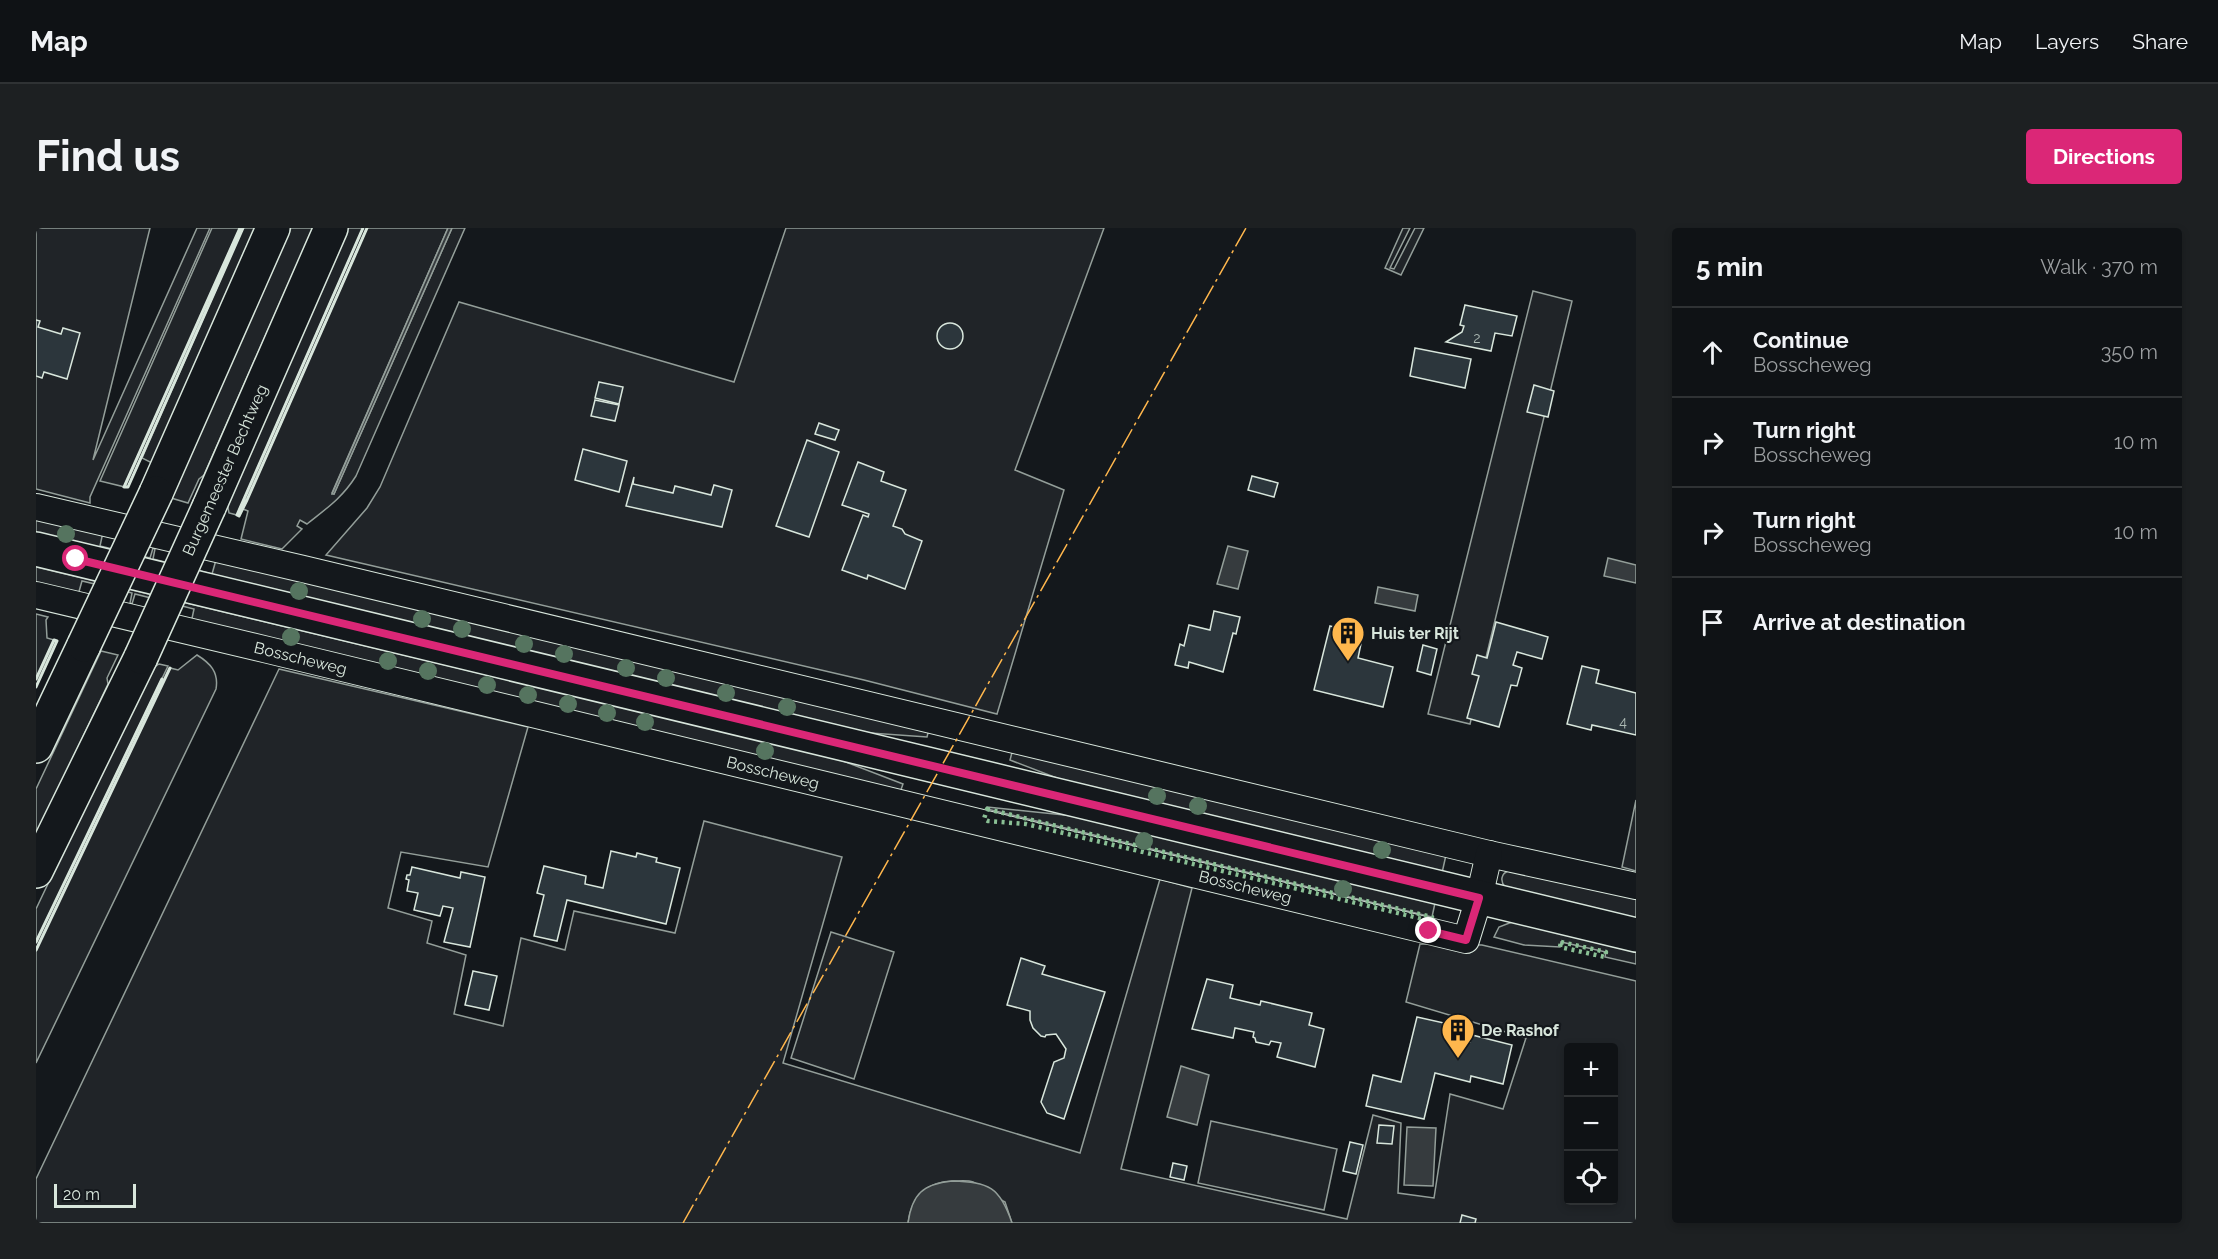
<!DOCTYPE html>
<html lang="en">
<head>
<meta charset="utf-8">
<style>
  :root { --surface:#0f1215; --page:#1d2022; --text:#f1f3f6; --muted:#9b9ea0; --line:#2f3234; --accent:#db2777 }
  body { margin:0; font-family:Raleway,sans-serif; background:var(--page); color:var(--text) }
  .controls { position:absolute; right:18px; bottom:18px; display:grid; overflow:hidden; border-radius:6px; box-shadow:0 3px 9px #0003 }
  .controls button { width:54px; height:54px; display:grid; place-items:center; padding:0; border:0; border-bottom:2px solid var(--line); background:var(--surface); color:var(--text); font:30px sans-serif }
  .scale { position:absolute; left:18px; bottom:15px; width:82px; box-sizing:border-box; padding-left:6px; border:3px solid #d8e6dc; border-top:0; font-size:16px; line-height:21px; white-space:nowrap; color:#d8e6dc; -webkit-text-stroke:4px #14181c; paint-order:stroke }
  .stop { position:absolute; width:18px; height:18px; margin:-14px; border:4px solid #db2777; border-radius:50%; background:#fff }
  .stop.end { background:#db2777; border-color:#fff; box-shadow:0 2px 6px #0008 }
  .list { margin:0; padding:0; list-style:none }
  h2 { display:flex; justify-content:space-between; align-items:center; height:78px; margin:0; padding:0 24px; font-size:26px }
  h2 small { font-size:20px; font-weight:400; color:var(--muted) }
  .list li { display:grid; grid-template-columns:39px 1fr auto; gap:18px; align-items:center; box-sizing:border-box; height:90px; padding:0 24px; border-top:2px solid var(--line) }
  .list b { display:block; font-size:22px; white-space:nowrap }
  .list p { margin:0; font-size:20px; white-space:nowrap; color:var(--muted) }
  .list em { font-size:20px; font-style:normal; color:var(--muted) }
  .icon { flex:none; width:33px; height:33px; fill:none; stroke:currentColor; stroke-width:2; stroke-linecap:round; stroke-linejoin:round }
  .map { position:relative; flex:none; width:1600px; height:995px; overflow:hidden; border-radius:6px }
  header { display:flex; align-items:center; gap:36px; box-sizing:border-box; height:84px; padding:0 30px; background:var(--surface); border-bottom:2px solid var(--line) }
  header strong { font-size:28px }
  nav { display:flex; gap:33px; margin-inline-start:auto; font-size:21px }
  .intro { display:flex; align-items:center; justify-content:space-between; box-sizing:border-box; height:144px; padding:0 36px }
  h1 { margin:0; font-size:42px }
  .button { padding:15px 27px; border-radius:6px; background:var(--accent); color:#fff; font-size:21px; font-weight:700 }
  main { display:flex; gap:36px; padding:0 36px }
  aside { flex:1; background:var(--surface); border-radius:6px; box-shadow:0 3px 9px #0003 }
  .map>svg:first-child { display:block }
  .green { fill:#202428; stroke:#939e99; stroke-width:1.5; fill-rule:evenodd }
  .water { fill:#363b3e; stroke:#939e99; stroke-width:1.5 }
  .building { fill:#2c363c; stroke:#d8e6dc; stroke-width:1.5 }
  .lines { fill:none; stroke-linecap:round; stroke-linejoin:round }
  .street-casing { stroke:#d8e6dc; stroke-width:28 }
  .secondary-casing { stroke:#d8e6dc; stroke-width:36 }
  .primary-casing { stroke:#d8e6dc; stroke-width:36 }
  .street { stroke:#14181c; stroke-width:26 }
  .secondary { stroke:#14181c; stroke-width:33 }
  .primary { stroke:#14181c; stroke-width:33 }
  .primary-bridge-casing { stroke:#d8e6dc; stroke-width:36; stroke-linecap:butt }
  .primary-bridge { stroke:#14181c; stroke-width:33 }
  .hedge { stroke:#8ac095; stroke-width:4.5; stroke-dasharray:3 4.5; stroke-linecap:butt }
  .wall { stroke:#d8e6dc; stroke-width:3 }
  .power { stroke:#ffb74d; stroke-width:1.5; stroke-dasharray:21 4.5 3 4.5; stroke-linecap:butt }
  .tree { fill:#55745f }
  .route { stroke:#db2777; stroke-width:8 }
  .labels { text-anchor:middle; dominant-baseline:central; stroke-width:4.5; stroke-linejoin:round; paint-order:stroke }
  .number-label { font-size:14px; fill:#adbab4 }
  .street-label { font-size:16px; fill:#d8e6dc; stroke:#14181c }
  .poi-label { font-size:16px; font-weight:bold; fill:#d8e6dc; stroke:#14181c; text-anchor:start }
</style>
</head>
<body>
<header>
<strong>Map</strong>
<nav><a>Map</a><a>Layers</a><a>Share</a></nav>
</header>
<div class="intro"><h1>Find us</h1><a class="button">Directions</a></div>
<main>
<div class="map">
<svg width="1600" height="995" viewBox="0 0 1600 995">
  <rect width="100%" height="100%" fill="#14181c"/>
  <g class="green">
    <path d="M 0,0 L 114,0 L 57,232 L 161,0 L 174,0 L 54,269 L 54,275 L 0,261 Z"/>
    <path d="M 176,0 L 204,0 L 89,259 L 64,253 Z"/>
    <path d="M 207,0 L 220,0 L 116,235 L 106,230 Z"/>
    <path d="M 255,0 L 277,0 L 168,247 L 163,251 L 152,275 L 135,270 Z"/>
    <path d="M 312,0 L 327,0 L 201,287 L 193,285 L 191,275 Z"/>
    <path d="M 331,0 L 412,0 L 296,265 L 298,266 L 416,0 L 429,0 L 320,248 C 306,270 291,280 271,296 L 264,292 L 261,298 L 266,301 L 246,321 L 205,311 L 212,283 L 207,281 Z"/>
    <path d="M 750,0 L 1068,0 L 979,242 L 1028,262 L 961,486 L 828,452 L 290,327 L 331,280 L 344,259 L 423,74 L 698,154 Z"/>
    <path d="M 1367,0 L 1374,0 L 1354,40 L 1358,41 L 1379,0 L 1388,0 L 1365,47 L 1349,40 Z"/>
    <path d="M 1497,63 L 1536,73 L 1434,496 L 1392,486 Z"/>
    <path d="M 0,289 L 67,304 L 64,318 L 114,330 L 117,320 L 119,321 L 117,331 L 176,346 L 180,332 L 894,497 L 891,509 L 820,504 L 0,306 Z"/>
    <path d="M 0,339 L 802,531 L 867,556 L 862,570 L 155,395 L 158,381 L 99,366 L 96,376 L 94,375 L 96,365 L 92,364 L 46,353 L 42,367 L 0,357 Z"/>
    <path d="M 0,386 L 12,389 L 10,392 L 11,410 L 18,412 L 0,451 Z"/>
    <path d="M 65,423 L 82,427 L 71,450 L 72,456 L 0,608 L 0,561 Z"/>
    <path d="M 161,427 C 174,435 183,444 180,461 L 0,835 L 0,722 L 134,440 L 142,442 Z"/>
    <path d="M 123,436 L 132,438 L 0,714 L 0,681 L 114,442 Z"/>
    <path d="M 243,441 L 492,499 L 452,639 L 365,624 L 352,680 L 396,693 L 391,715 L 430,727 L 418,786 L 467,798 L 485,710 L 529,722 L 538,683 L 639,705 L 668,593 L 806,629 L 747,835 L 1044,925 L 1124,651 L 1156,660 L 1085,941 L 1311,991 L 1337,887 L 1365,895 L 1362,965 L 1398,970 L 1414,866 L 1467,881 L 1490,810 L 1370,774 L 1384,716 L 1446,717 L 1600,753 L 1600,995 L 976,995 L 969,974 C 959,968 948,959 937,954 C 932,952 924,953 918,953 C 891,953 875,969 872,995 L 0,995 L 0,951 ZM 1532,820 L 1578,820 L 1578,972 L 1532,972 Z"/>
    <path d="M 978,517 L 1410,627 L 1406,645 L 1039,557 L 974,532 Z"/>
    <path d="M 1600,572 L 1600,643 L 1586,639 Z"/>
    <path d="M 951,579 L 1038,588 L 1399,675 L 1396,689 L 951,581 Z"/>
    <path d="M 1472,643 L 1600,671 L 1600,691 L 1469,659 C 1464,653 1465,646 1472,643 Z"/>
    <path d="M 1476,694 L 1600,723 L 1600,736 L 1569,729 L 1570,724 L 1525,714 L 1524,719 L 1488,717 L 1458,709 L 1463,699 Z"/>
    <path d="M 795,704 L 858,724 L 818,851 L 755,830 Z"/>
    <path d="M 1175,893 L 1301,921 L 1288,982 L 1162,955 Z"/>
  </g>
  <g class="water">
    <path d="M 412,0 L 416,0 L 298,266 L 296,266 Z"/>
    <path d="M 1192,318 L 1212,323 L 1202,361 L 1181,356 Z"/>
    <path d="M 1572,330 L 1600,337 L 1600,355 L 1568,348 Z"/>
    <path d="M 1342,359 L 1382,367 L 1379,383 L 1339,375 Z"/>
    <path d="M 1145,838 L 1173,847 L 1161,897 L 1131,889 Z"/>
    <path d="M 1371,899 L 1400,900 L 1397,958 L 1368,957 Z"/>
    <path d="M 916,953 C 953,954 964,959 976,995 L 872,995 C 876,966 887,956 916,953 Z"/>
  </g>
  <g class="building">
    <path d="M 1429,77 L 1481,88 L 1476,108 L 1459,105 L 1455,123 L 1410,114 L 1426,104 L 1428,98 L 1424,97 Z"/>
    <path d="M 0,92 L 4,93 L 2,99 L 25,106 L 27,100 L 44,105 L 31,151 L 8,144 L 6,150 L 0,148 Z"/>
    <circle cx="914" cy="108" r="13"/>
    <path d="M 1379,120 L 1435,131 L 1429,160 L 1374,148 Z"/>
    <path d="M 563,154 L 587,159 L 583,176 L 559,170 Z"/>
    <path d="M 1498,157 L 1518,163 L 1512,189 L 1491,184 Z"/>
    <path d="M 559,172 L 583,177 L 579,193 L 555,188 Z"/>
    <path d="M 783,195 L 803,202 L 799,212 L 779,206 Z"/>
    <path d="M 771,212 L 803,224 L 773,309 L 740,298 Z"/>
    <path d="M 547,221 L 591,233 L 583,264 L 539,252 Z"/>
    <path d="M 822,234 L 848,244 L 845,253 L 870,262 L 857,298 L 866,301 L 869,306 L 886,313 L 869,361 L 832,347 L 831,351 L 806,342 L 827,287 L 832,289 L 833,286 L 806,277 Z"/>
    <path d="M 1216,248 L 1242,255 L 1238,269 L 1212,262 Z"/>
    <path d="M 598,249 L 597,256 L 637,265 L 639,258 L 675,267 L 678,257 L 696,262 L 686,299 L 590,278 Z"/>
    <path d="M 1178,383 L 1204,389 L 1200,406 L 1197,405 L 1187,444 L 1153,434 L 1152,440 L 1139,437 L 1144,416 L 1148,418 L 1153,397 L 1174,402 Z"/>
    <path d="M 1460,394 L 1512,409 L 1506,431 L 1481,424 L 1477,437 L 1486,440 L 1481,458 L 1475,457 L 1463,499 L 1431,490 L 1443,448 L 1436,446 L 1441,427 L 1451,430 Z"/>
    <path d="M 1294,398 L 1327,406 L 1322,430 L 1357,439 L 1347,479 L 1278,462 Z"/>
    <path d="M 1387,417 L 1401,421 L 1395,447 L 1381,443 Z"/>
    <path d="M 1546,438 L 1563,442 L 1560,455 L 1600,465 L 1600,507 L 1556,497 L 1555,502 L 1531,496 Z"/>
    <path d="M 575,623 L 600,629 L 601,625 L 621,630 L 620,634 L 644,640 L 630,696 L 531,672 L 521,713 L 498,708 L 508,667 L 501,665 L 508,638 L 550,648 L 549,656 L 567,660 Z"/>
    <path d="M 376,639 L 424,650 L 425,644 L 449,649 L 434,719 L 408,714 L 417,680 L 407,678 L 404,688 L 378,682 L 382,665 L 371,663 L 373,652 L 370,651 L 371,647 L 374,647 Z"/>
    <path d="M 985,730 L 1009,738 L 1006,746 L 1069,764 L 1028,891 L 1011,885 L 1005,874 L 1018,834 L 1028,830 L 1030,821 L 1020,806 L 1010,807 L 1009,809 L 1005,808 L 997,800 L 994,792 L 994,783 L 971,777 Z"/>
    <path d="M 437,743 L 461,748 L 453,782 L 429,777 Z"/>
    <path d="M 1171,751 L 1197,757 L 1194,770 L 1224,777 L 1225,773 L 1276,785 L 1273,797 L 1288,801 L 1279,839 L 1241,829 L 1245,815 L 1235,813 L 1233,817 L 1220,814 L 1219,810 L 1217,809 L 1218,804 L 1199,800 L 1197,810 L 1156,801 Z"/>
    <path d="M 1381,789 L 1417,797 L 1414,809 L 1434,814 L 1436,807 L 1476,817 L 1467,856 L 1435,848 L 1434,854 L 1399,845 L 1388,891 L 1330,878 L 1337,847 L 1365,854 Z"/>
    <path d="M 1343,897 L 1358,898 L 1356,916 L 1341,915 Z"/>
    <path d="M 1314,914 L 1327,917 L 1320,946 L 1307,943 Z"/>
    <path d="M 1137,935 L 1151,938 L 1148,952 L 1134,949 Z"/>
    <path d="M 1426,987 L 1440,991 L 1439,995 L 1424,995 Z"/>
  </g>
  <g class="lines">
    <defs>
      <g id="street">
        <path d="M 0,279 L 267,341 L 1453,626 L 1600,658"/>
        <path id="s1" d="M 0,367 L 232,422 L 1430,712 L 1443,670 L 1453,626"/>
      </g>
      <path id="secondary" d="M 0,321 L 1600,707"/>
      <g id="primary">
        <path d="M 120,265 L 237,0"/>
        <path d="M 173,279 L 295,0"/>
        <path d="M 0,518 L 48,417"/>
        <path d="M 0,643 L 105,429"/>
      </g>
    </defs>
    <use href="#street" class="street-casing"/>
    <use href="#secondary" class="secondary-casing"/>
    <use href="#primary" class="primary-casing"/>
    <use href="#street" class="street"/>
    <use href="#secondary" class="secondary"/>
    <use href="#primary" class="primary"/>
    <defs>
      <g id="primary-bridge">
        <path d="M 48,417 L 120,265"/>
        <path d="M 105,429 L 173,279"/>
      </g>
    </defs>
    <use href="#primary-bridge" class="primary-bridge-casing"/>
    <use href="#primary-bridge" class="primary-bridge"/>
    <g class="hedge">
      <path d="M 951,581 L 1396,689 L 1395,693 L 990,596 L 952,593 L 948,591 Z"/>
      <path d="M 1525,714 L 1570,724 L 1569,729 L 1524,719 Z"/>
    </g>
    <g class="wall">
      <path d="M 204,0 L 88,259 L 92,259 L 207,0"/>
      <path d="M 327,0 L 201,287 L 203,288 L 211,272 L 331,0"/>
      <path d="M 0,451 L 18,412 L 21,413 L 0,459"/>
      <path d="M 0,714 L 126,451"/>
      <path d="M 0,722 L 134,440"/>
    </g>
    <path class="power" d="M 647,995 L 1210,0"/>
  </g>
  <g class="tree">
    <circle cx="30" cy="306" r="9"/>
    <circle cx="263" cy="363" r="9"/>
    <circle cx="386" cy="391" r="9"/>
    <circle cx="426" cy="401" r="9"/>
    <circle cx="255" cy="409" r="9"/>
    <circle cx="488" cy="416" r="9"/>
    <circle cx="528" cy="426" r="9"/>
    <circle cx="352" cy="433" r="9"/>
    <circle cx="590" cy="440" r="9"/>
    <circle cx="392" cy="443" r="9"/>
    <circle cx="630" cy="450" r="9"/>
    <circle cx="451" cy="457" r="9"/>
    <circle cx="690" cy="465" r="9"/>
    <circle cx="492" cy="467" r="9"/>
    <circle cx="532" cy="476" r="9"/>
    <circle cx="751" cy="479" r="9"/>
    <circle cx="571" cy="485" r="9"/>
    <circle cx="609" cy="494" r="9"/>
    <circle cx="729" cy="523" r="9"/>
    <circle cx="1121" cy="568" r="9"/>
    <circle cx="1162" cy="578" r="9"/>
    <circle cx="1108" cy="613" r="9"/>
    <circle cx="1346" cy="622" r="9"/>
    <circle cx="1307" cy="661" r="9"/>
  </g>
  <g class="lines">
    <path class="route" d="M 40,331 L 1443,670 L 1430,712 L 1393,703"/>
  </g>
  <defs>
    <symbol id="building-pin" viewBox="-11 -11 22 30"><path d="M0 17L-7.5 6A9.5 9.5 0 1 1 7.5 6Z" fill="#ffb74d" stroke="#14181c"/><path d="M-4-6H4V6H1V3H-1V6H-4ZM-2.5-4.3h1.7v1.8h-1.7ZM.8-4.3h1.7v1.8H.8ZM-2.5-1h1.7V.8h-1.7ZM.8-1h1.7V.8H.8Z" fill="#111"/></symbol>
  </defs>
  <g fill-rule="evenodd">
    <use href="#building-pin" x="1293" y="386" width="38" height="52"/>
    <use href="#building-pin" x="1403" y="783" width="38" height="52"/>
  </g>
  <g class="labels">
    <g class="number-label">
      <text x="1441" y="110">2</text>
      <text x="1587" y="494">4</text>
    </g>
    <g class="street-label">
      <text transform="translate(189 242) rotate(-66)">Burgemeester Bechtweg</text>
      <text stroke="none"><textPath href="#s1" startOffset="272">Bosscheweg</textPath></text>
      <text stroke="none"><textPath href="#s1" startOffset="758">Bosscheweg</textPath></text>
      <text stroke="none"><textPath href="#s1" startOffset="1244">Bosscheweg</textPath></text>
    </g>
    <g class="poi-label">
      <text x="1335" y="405">Huis ter Rijt</text>
      <text x="1445" y="802">De Rashof</text>
    </g>
  </g>
</svg>
<div class="controls">
<button>+</button>
<button>−</button>
<button><svg class="icon" aria-label="locate" viewBox="0 0 24 24"><circle cx="12" cy="12" r="6"/><path d="M12 2v4M12 18v4M2 12h4M18 12h4"/></svg></button>
</div>
<div class="scale">20 m</div>
<div class="stop" style="left:40px;top:331px"></div>
<div class="stop end" style="left:1393px;top:703px"></div>
</div>
<aside>
<h2>5 min<small>Walk · 370 m</small></h2>
<ul class="list">
<li><svg class="icon" aria-label="ahead" viewBox="0 0 24 24"><path d="M12 20V5M6 11l6-6 6 6"/></svg><div><b>Continue</b><p>Bosscheweg</p></div><em>350 m</em></li>
<li><svg class="icon" aria-label="right" viewBox="0 0 24 24"><path d="M7 20v-9h11M14 6l5 5-5 5"/></svg><div><b>Turn right</b><p>Bosscheweg</p></div><em>10 m</em></li>
<li><svg class="icon" aria-label="right" viewBox="0 0 24 24"><path d="M7 20v-9h11M14 6l5 5-5 5"/></svg><div><b>Turn right</b><p>Bosscheweg</p></div><em>10 m</em></li>
<li><svg class="icon" aria-label="arrive" viewBox="0 0 24 24"><path d="M6 21V4h12l-3 4 3 4H6"/></svg><div><b>Arrive at destination</b></div></li>
</ul>
</aside>
</main>
</body>
</html>
